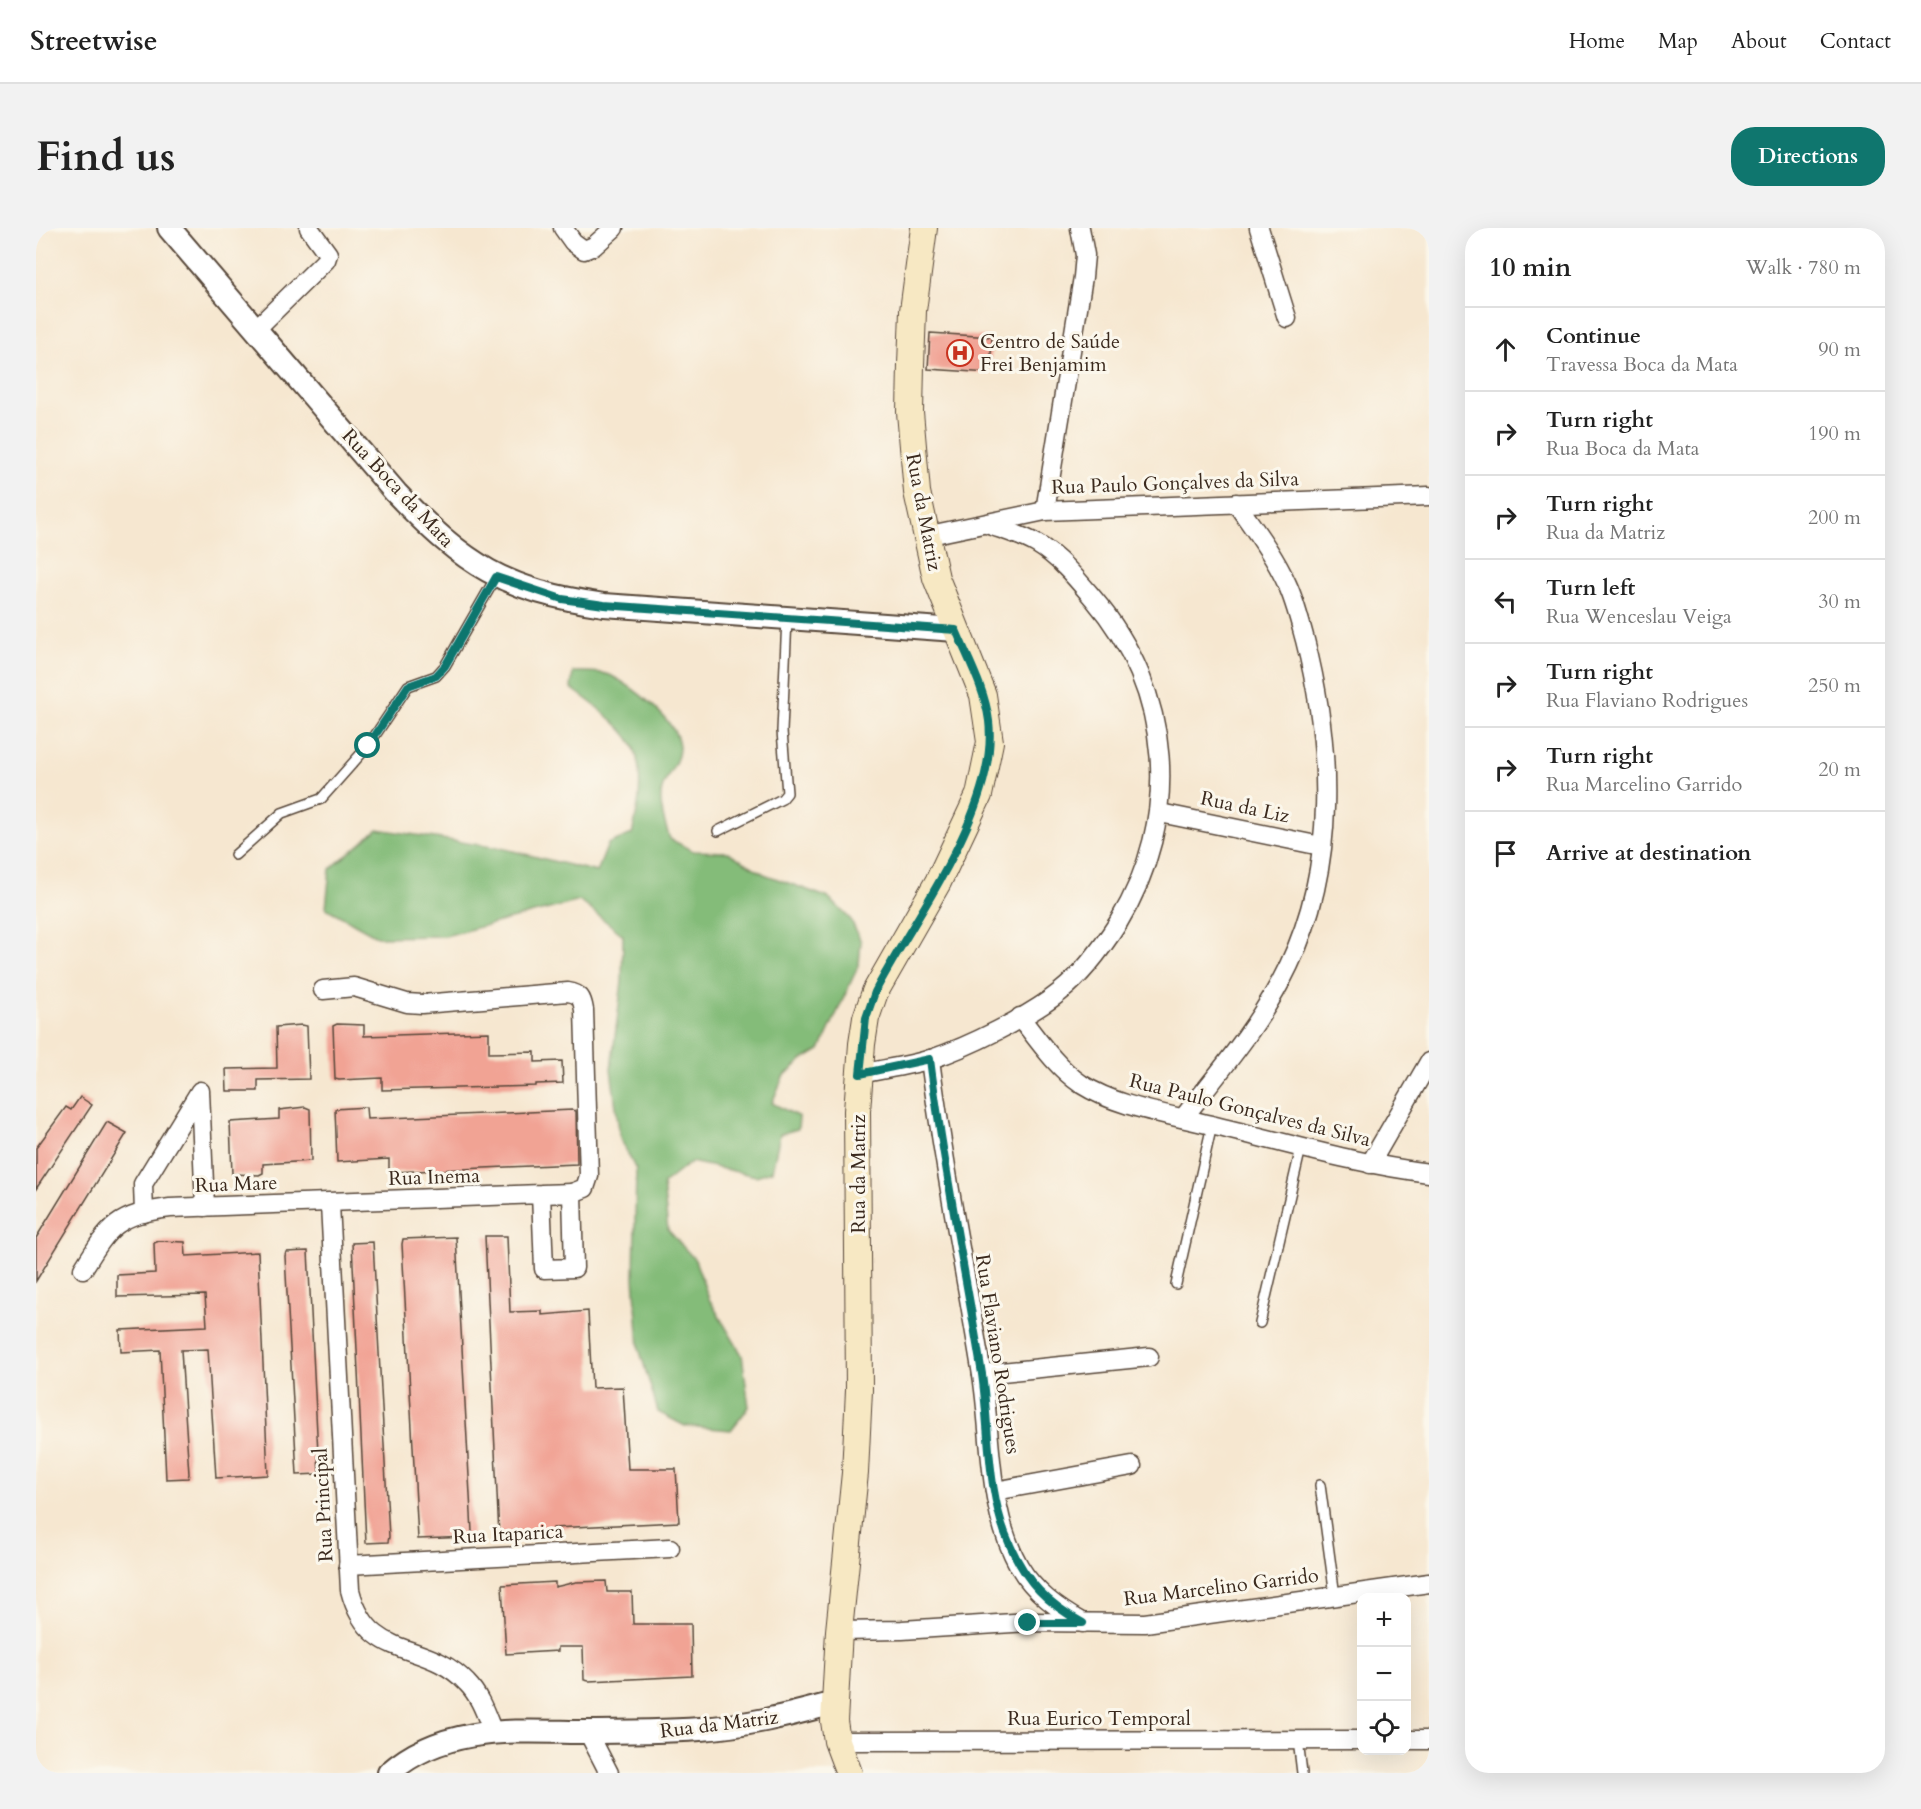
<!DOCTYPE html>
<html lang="en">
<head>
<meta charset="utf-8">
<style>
  :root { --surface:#fff; --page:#f2f2f2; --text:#222; --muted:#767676; --line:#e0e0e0; --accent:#0f766e }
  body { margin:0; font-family:Cardo,serif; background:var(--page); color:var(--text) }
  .controls { position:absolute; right:18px; bottom:18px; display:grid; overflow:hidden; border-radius:12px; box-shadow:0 6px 24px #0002 }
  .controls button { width:54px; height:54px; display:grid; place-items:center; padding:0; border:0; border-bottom:2px solid var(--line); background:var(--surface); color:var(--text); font:30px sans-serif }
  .stop { position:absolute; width:18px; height:18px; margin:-14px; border:4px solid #0f766e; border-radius:50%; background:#fff }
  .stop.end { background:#0f766e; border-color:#fff; box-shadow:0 2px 6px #0008 }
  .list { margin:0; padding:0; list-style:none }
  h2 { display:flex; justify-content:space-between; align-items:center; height:78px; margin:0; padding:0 24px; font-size:26px }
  h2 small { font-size:20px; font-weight:400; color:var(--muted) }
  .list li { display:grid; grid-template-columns:39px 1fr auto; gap:18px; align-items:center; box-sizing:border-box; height:84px; padding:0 24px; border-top:2px solid var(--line) }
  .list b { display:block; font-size:22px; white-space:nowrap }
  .list p { margin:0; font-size:20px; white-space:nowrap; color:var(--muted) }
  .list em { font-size:20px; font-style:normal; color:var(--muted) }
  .icon { flex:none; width:33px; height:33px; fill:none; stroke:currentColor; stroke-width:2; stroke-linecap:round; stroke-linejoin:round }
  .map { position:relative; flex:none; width:1393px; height:1545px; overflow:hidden; border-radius:24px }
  header { display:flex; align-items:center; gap:36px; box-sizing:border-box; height:84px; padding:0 30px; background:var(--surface); border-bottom:2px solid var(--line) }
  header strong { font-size:28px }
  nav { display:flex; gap:33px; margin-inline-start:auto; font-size:21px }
  .intro { display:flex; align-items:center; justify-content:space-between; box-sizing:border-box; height:144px; padding:0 36px }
  h1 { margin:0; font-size:42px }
  .button { padding:15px 27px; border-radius:24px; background:var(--accent); color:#fff; font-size:21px; font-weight:700 }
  main { display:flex; gap:36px; padding:0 36px }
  aside { flex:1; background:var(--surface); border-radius:24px; box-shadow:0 6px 24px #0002 }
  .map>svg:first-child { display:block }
  .forest { fill:#84bc79; stroke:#60734c; stroke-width:1.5 }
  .building { fill:#f1a394 }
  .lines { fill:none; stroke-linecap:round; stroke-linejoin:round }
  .service-casing { stroke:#574639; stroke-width:12 }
  .minor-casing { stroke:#574639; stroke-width:21 }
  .tertiary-casing { stroke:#574639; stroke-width:26 }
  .secondary-casing { stroke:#574639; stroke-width:28 }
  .service { stroke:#fff; stroke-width:9 }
  .minor { stroke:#fff; stroke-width:18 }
  .tertiary { stroke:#fff; stroke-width:22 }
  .secondary { stroke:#f7e8c3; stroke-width:26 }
  .route { stroke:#0f766e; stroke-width:8 }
  .labels { text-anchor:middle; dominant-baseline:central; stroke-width:6; stroke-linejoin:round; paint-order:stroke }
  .poi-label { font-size:20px; fill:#3b2a1e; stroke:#fbf7ec; text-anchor:start }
  .street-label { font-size:20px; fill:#3b2a1e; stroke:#fbf7ec }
</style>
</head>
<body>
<header>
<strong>Streetwise</strong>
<nav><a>Home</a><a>Map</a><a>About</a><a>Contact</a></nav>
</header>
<div class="intro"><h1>Find us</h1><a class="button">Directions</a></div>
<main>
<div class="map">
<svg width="1393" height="1545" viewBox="0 0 1393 1545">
  <rect width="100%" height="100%" fill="#fbf7ec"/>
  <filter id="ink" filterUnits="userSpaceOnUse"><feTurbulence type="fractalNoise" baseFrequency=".0167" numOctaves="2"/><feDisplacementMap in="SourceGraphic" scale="12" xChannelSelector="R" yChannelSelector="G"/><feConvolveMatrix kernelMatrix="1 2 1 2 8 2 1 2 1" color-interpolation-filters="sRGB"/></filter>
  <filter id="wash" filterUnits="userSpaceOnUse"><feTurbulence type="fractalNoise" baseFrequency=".008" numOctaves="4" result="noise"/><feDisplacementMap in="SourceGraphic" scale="24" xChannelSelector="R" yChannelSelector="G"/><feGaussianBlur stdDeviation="1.35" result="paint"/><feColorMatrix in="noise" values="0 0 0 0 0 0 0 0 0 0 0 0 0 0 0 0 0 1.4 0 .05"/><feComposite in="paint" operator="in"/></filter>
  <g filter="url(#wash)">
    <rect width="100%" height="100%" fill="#f6e7d0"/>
    <path class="forest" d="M 537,444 C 548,444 564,443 574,447 C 596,458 641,492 643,518 C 644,534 630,547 626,561 C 622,575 629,597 634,611 L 657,623 L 692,624 L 728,646 L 793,670 L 815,692 L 825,714 L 823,736 L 784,822 L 765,833 L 747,849 L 736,875 L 763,889 L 762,901 L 744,906 L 736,943 L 720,948 L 655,934 L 627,956 L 632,1002 L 659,1032 L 673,1071 L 706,1127 L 713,1179 L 695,1202 L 649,1198 L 622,1184 L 603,1120 L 598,1049 L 600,942 L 584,910 L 575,841 L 586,753 L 587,707 L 544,673 L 409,708 L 342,709 L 290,680 L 294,641 L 342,601 L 469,621 L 561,644 L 572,616 L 596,606 C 603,578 608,548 598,520 C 592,501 552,472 535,460 Z"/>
    <g id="blocks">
      <g class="building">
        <path d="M 894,105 L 956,109 L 954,145 L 892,141 Z"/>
        <path d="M 301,796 L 328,797 L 328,808 L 453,804 L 453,825 L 499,824 L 499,834 L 526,833 L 527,855 L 500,856 L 500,858 L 346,862 L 346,850 L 303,852 L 299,851 L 297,798 Z"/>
        <path d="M 266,797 L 271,798 L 273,851 L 222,852 L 222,863 L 191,863 L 190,841 L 241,840 L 240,799 Z"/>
        <path d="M 44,869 L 56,877 L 0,961 L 0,920 L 30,879 L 35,882 Z"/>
        <path d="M 269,879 L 274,881 L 275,933 L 227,936 L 227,945 L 223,947 L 196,946 L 194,894 L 243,891 L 243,882 Z"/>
        <path d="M 330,879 L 331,891 L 537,882 L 540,883 L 541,936 L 358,944 L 353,942 L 353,931 L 301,934 L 299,881 Z"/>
        <path d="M 71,894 L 91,905 L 0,1053 L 0,1010 Z"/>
        <path d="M 449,1008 L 471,1008 L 474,1084 L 506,1083 L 506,1087 L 552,1083 L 556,1160 L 587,1159 L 592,1241 L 640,1241 L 643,1294 L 517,1300 L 516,1305 L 463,1308 Z"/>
        <path d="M 420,1009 L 436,1304 L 434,1309 L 382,1311 L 366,1016 L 367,1011 Z"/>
        <path d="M 123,1013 L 149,1014 L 150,1028 L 222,1024 L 232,1247 L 180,1250 L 172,1121 L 145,1122 L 153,1246 L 152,1250 L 130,1251 L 124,1122 L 85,1124 L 84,1102 L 171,1098 L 169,1067 L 81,1069 L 81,1047 L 119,1045 L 118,1015 Z"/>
        <path d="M 337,1014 L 353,1309 L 352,1314 L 330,1315 L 316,1015 Z"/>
        <path d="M 272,1023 L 283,1246 L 261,1247 L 249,1028 L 250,1024 Z"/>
        <path d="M 570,1353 L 571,1364 L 596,1364 L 597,1396 L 655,1396 L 656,1448 L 553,1453 L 548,1452 L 547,1419 L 522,1419 L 522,1423 L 470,1426 L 466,1357 L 519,1354 L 519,1359 L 540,1354 Z"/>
      </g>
    </g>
  </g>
  <g filter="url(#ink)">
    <use href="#blocks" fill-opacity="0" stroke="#574639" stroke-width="1.5"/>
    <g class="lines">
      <defs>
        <g id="service">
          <path d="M 682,603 L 746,571 L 751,565 L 746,503 L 751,390"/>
          <path d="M 199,627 L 246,585 L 285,571 L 332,518 L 372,458 L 400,448 L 409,438 L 460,349"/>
          <path d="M 1140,1056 L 1176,897"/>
          <path d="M 1224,1095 L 1265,920"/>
          <path d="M 1284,1257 L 1299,1368"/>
          <path d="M 1262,1512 L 1266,1545"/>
        </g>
        <g id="minor">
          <path d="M 527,0 L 537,14 L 548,22 L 558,18 L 578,0"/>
          <path d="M 1223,0 L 1251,90"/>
          <path d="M 219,102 L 290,32 L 292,26 L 273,0"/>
          <path d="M 1009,283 L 1047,49 L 1049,27 L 1044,0"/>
          <path d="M 889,308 L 1009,283 L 1393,268"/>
          <path d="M 1124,585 L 1285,618"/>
          <path d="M 287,762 L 318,759 L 371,775 L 386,776 L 532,764 C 544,766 546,770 548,782 L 553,948 L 549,960 L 536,965"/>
          <path d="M 984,789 C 1002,812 1020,839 1045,856 C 1083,880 1133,886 1175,897 C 1247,914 1319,936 1393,945"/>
          <path d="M 894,831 C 907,937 929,1041 946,1147 C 956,1210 951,1281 983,1338 C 998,1364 1022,1381 1047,1395"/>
          <path d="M 824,846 C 847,841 872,838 895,831 C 932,819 993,789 1024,764 C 1047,746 1066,720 1082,695 C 1146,590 1137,464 1057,370 C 1041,351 1023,329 1001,316 C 986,307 967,302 951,296"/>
          <path d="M 1147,890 C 1186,841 1226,794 1253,737 C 1301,637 1296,517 1269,412 C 1264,394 1259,373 1251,356 C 1238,327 1218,301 1200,275"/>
          <path d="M 1334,936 L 1393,834"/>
          <path d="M 294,976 L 314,1362 C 333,1436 389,1410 431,1455 C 444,1468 450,1487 457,1504"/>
          <path d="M 108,985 L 107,956 L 164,863 L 169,979"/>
          <path d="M 47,1041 C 74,997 81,987 134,980 L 505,966 L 536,965 L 538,1040 L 508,1041 L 505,966"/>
          <path d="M 946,1146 L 1113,1129"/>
          <path d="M 959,1263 L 1096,1238"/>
          <path d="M 312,1337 L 634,1320"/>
          <path d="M 803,1403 L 866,1402 L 992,1394 L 1109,1395 L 1393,1355"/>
          <path d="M 552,1504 L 573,1545"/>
          <path d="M 1370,1512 L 1393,1512"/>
          <path d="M 801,1513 L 1326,1512"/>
        </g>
        <g id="tertiary">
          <path d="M 133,0 L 360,265 C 430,338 467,362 568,377 L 920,402"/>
          <path d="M 353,1545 C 406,1498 474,1503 540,1504 C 581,1504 623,1504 664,1501 C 710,1498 754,1487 798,1475"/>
        </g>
        <path id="secondary" d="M 813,1545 L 801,1513 L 798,1493 L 803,1403 L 819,1245 L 823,1162 L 821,883 L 826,816 L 830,790 L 839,764 L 902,654 L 943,567 L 954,514 L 947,467 L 900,350 L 881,264 L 874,184 L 875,137 L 877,83 L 888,0"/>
      </defs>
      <use href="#service" class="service-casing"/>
      <use href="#minor" class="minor-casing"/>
      <use href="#tertiary" class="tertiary-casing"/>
      <use href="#secondary" class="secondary-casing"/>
      <use href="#service" class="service"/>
      <use href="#minor" class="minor"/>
      <use href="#tertiary" class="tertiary"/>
      <use href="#secondary" class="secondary"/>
    </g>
  </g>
  <g class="lines" filter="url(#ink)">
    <path class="route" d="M 332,518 L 372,458 L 400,448 L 409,438 L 460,349 L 526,371 L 568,377 L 920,402 C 932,431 949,461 953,493 C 963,580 878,689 839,764 L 830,790 L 824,846 L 894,831 C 907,937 929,1041 946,1146 C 954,1202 950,1265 974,1317 C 990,1354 1012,1376 1047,1395 L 992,1395"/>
  </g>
  <defs>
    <symbol id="hospital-ring" viewBox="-11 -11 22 22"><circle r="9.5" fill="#fbf7ec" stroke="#c8321e" stroke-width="1.5"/><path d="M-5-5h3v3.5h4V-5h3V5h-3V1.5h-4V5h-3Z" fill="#c8321e"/></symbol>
  </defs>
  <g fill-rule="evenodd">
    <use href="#hospital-ring" x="909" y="110" width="30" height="30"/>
  </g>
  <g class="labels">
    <g class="poi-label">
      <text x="944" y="113">Centro de Saúde<tspan x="944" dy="23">Frei Benjamim</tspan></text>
    </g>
    <g class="street-label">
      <text transform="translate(1139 255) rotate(-2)">Rua Paulo Gonçalves da Silva</text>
      <text transform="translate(362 260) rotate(47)">Rua Boca da Mata</text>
      <text transform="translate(888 284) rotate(79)">Rua da Matriz</text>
      <text transform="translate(1209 579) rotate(12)">Rua da Liz</text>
      <text transform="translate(1214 882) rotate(14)">Rua Paulo Gonçalves da Silva</text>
      <text transform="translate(822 946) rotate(-90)">Rua da Matriz</text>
      <text transform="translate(398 949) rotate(-2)">Rua Inema</text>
      <text transform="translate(200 956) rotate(-2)">Rua Mare</text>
      <text transform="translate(962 1126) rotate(81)">Rua Flaviano Rodrigues</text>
      <text transform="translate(287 1277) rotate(-93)">Rua Principal</text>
      <text transform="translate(472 1306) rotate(-3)">Rua Itaparica</text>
      <text transform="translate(1185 1359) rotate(-7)">Rua Marcelino Garrido</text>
      <text x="1063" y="1490">Rua Eurico Temporal</text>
      <text transform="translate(683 1496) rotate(-7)">Rua da Matriz</text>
    </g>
  </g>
</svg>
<div class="controls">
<button>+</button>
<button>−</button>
<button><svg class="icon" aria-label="locate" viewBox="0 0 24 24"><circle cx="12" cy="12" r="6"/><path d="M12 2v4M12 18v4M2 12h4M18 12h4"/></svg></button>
</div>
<div class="stop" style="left:332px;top:518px"></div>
<div class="stop end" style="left:992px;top:1395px"></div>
</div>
<aside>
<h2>10 min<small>Walk · 780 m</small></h2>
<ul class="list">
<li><svg class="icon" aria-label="ahead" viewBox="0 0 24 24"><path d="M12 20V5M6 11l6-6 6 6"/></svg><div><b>Continue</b><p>Travessa Boca da Mata</p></div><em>90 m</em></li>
<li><svg class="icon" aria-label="right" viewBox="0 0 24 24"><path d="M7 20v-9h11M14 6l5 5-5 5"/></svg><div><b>Turn right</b><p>Rua Boca da Mata</p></div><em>190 m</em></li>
<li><svg class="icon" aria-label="right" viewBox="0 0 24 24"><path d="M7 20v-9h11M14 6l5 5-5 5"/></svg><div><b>Turn right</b><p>Rua da Matriz</p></div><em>200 m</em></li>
<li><svg class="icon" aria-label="left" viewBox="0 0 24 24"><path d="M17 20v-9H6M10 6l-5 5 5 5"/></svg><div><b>Turn left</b><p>Rua Wenceslau Veiga</p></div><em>30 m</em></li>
<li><svg class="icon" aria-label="right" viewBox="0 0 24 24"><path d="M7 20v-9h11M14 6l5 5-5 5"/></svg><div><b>Turn right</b><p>Rua Flaviano Rodrigues</p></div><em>250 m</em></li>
<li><svg class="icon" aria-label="right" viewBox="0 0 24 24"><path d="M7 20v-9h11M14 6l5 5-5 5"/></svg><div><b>Turn right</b><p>Rua Marcelino Garrido</p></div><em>20 m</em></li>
<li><svg class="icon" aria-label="arrive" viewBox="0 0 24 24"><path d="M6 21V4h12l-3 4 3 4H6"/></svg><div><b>Arrive at destination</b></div></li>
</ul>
</aside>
</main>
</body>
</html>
